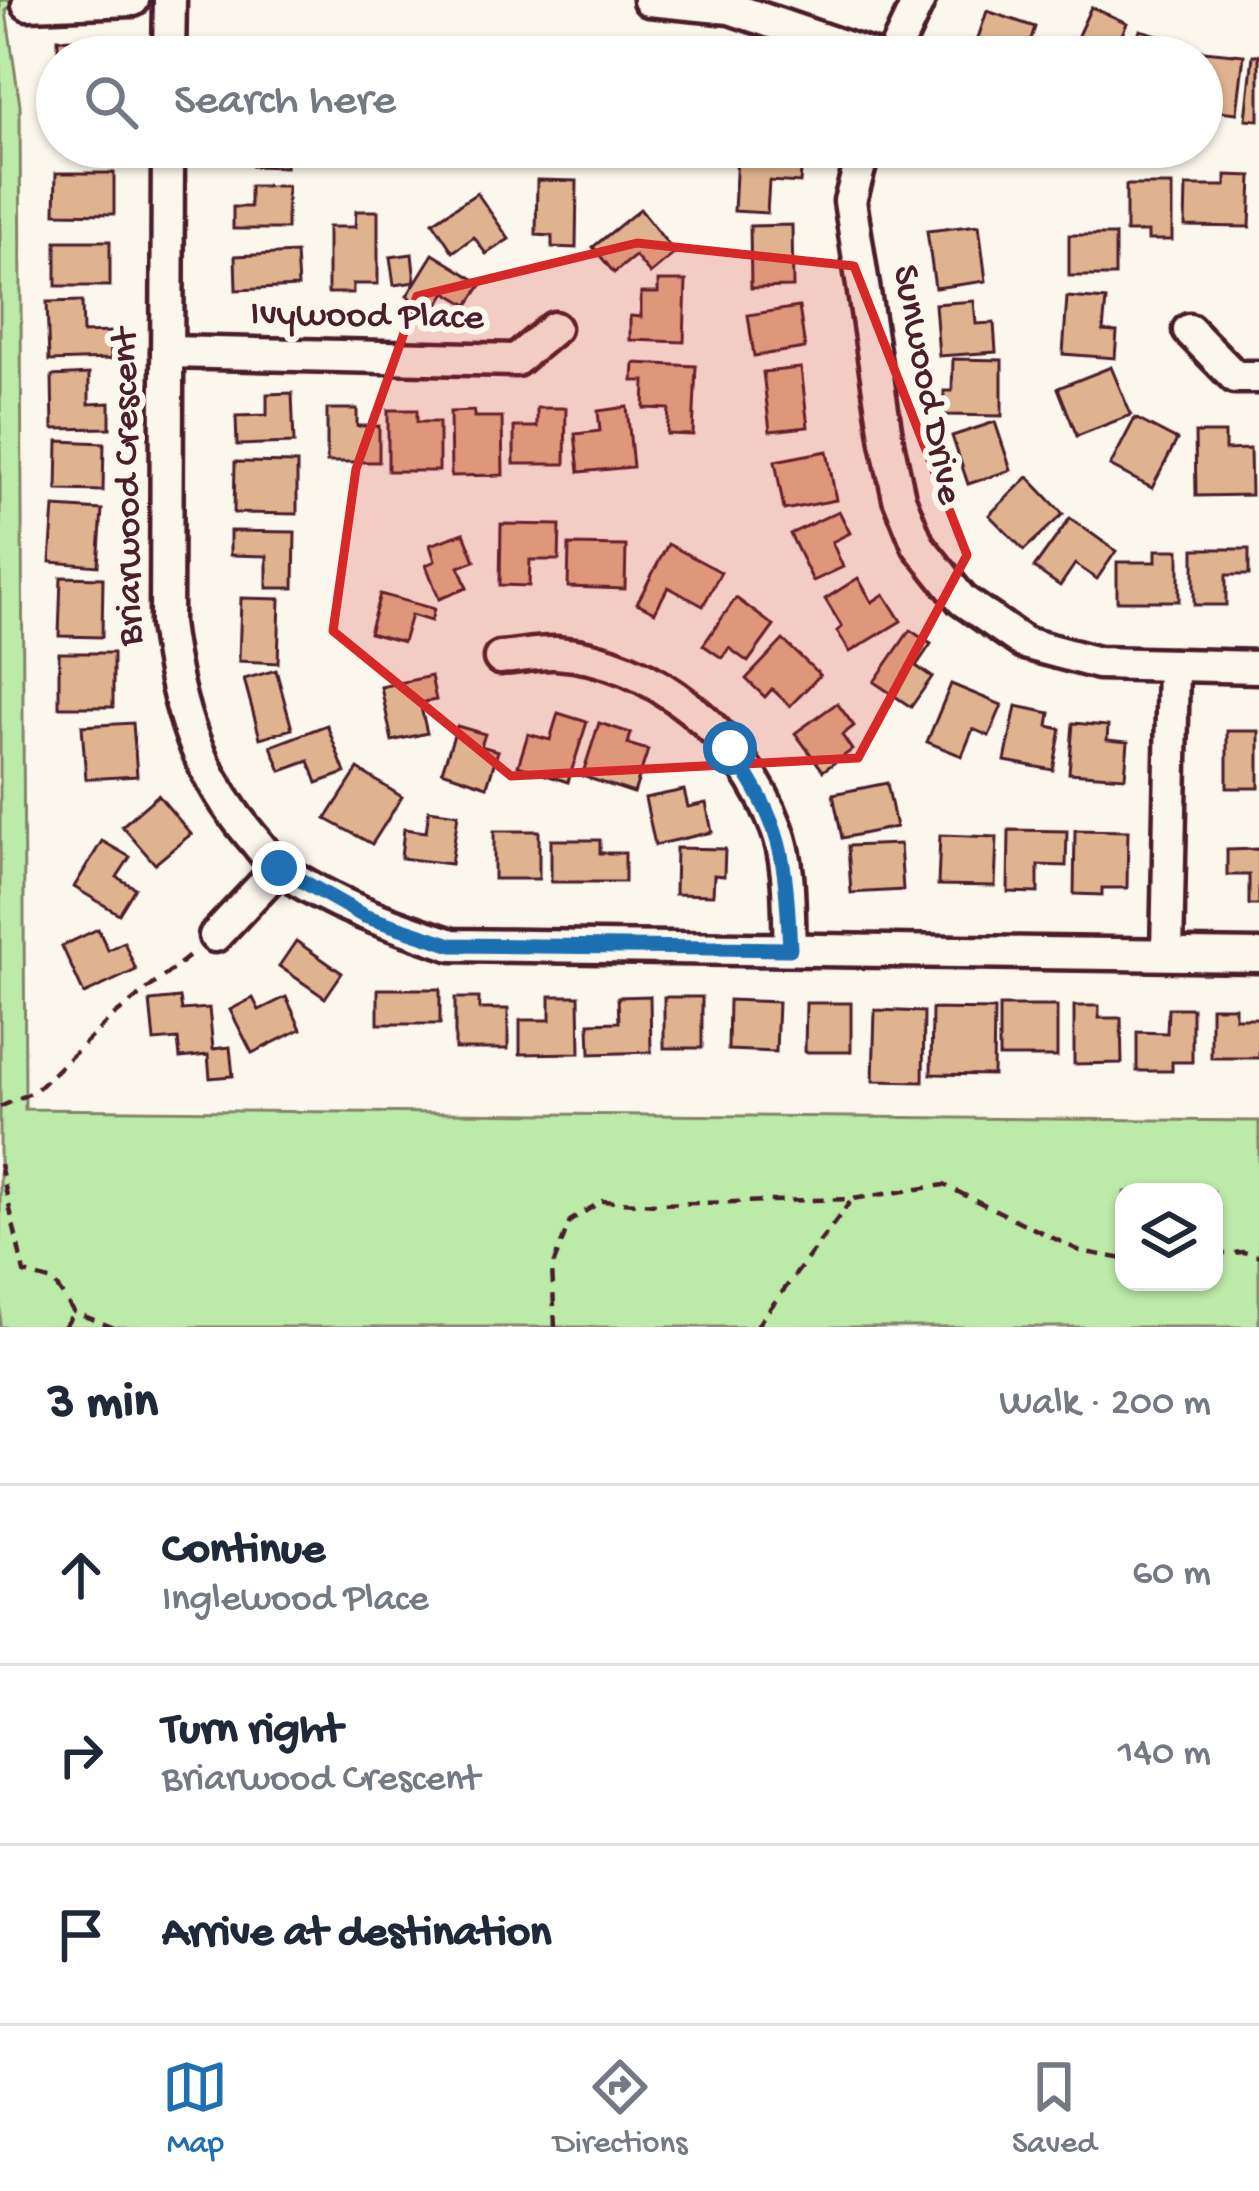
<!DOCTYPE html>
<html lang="en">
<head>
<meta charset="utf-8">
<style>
  :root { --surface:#fff; --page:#f6f6f7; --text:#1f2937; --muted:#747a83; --line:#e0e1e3; --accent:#1f6fb2 }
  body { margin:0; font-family:"Gochi Hand",sans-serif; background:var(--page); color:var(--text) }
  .controls { position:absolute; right:36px; bottom:36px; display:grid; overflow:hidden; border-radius:24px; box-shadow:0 3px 9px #0004 }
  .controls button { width:108px; height:108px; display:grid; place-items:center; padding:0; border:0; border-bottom:3px solid var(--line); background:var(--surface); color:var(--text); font:60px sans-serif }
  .stop { position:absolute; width:36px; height:36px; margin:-27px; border:9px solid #1f6fb2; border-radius:50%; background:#fff }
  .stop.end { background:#1f6fb2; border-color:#fff; box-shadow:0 3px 12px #0008 }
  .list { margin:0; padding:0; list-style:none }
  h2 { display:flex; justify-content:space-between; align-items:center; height:156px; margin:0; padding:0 48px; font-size:51px }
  h2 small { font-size:39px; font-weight:400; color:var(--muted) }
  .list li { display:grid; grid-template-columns:78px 1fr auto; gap:36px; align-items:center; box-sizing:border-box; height:180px; padding:0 48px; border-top:3px solid var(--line) }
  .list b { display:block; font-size:45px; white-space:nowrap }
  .list p { margin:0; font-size:39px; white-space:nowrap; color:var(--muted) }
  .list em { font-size:39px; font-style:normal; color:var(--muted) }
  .icon { flex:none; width:66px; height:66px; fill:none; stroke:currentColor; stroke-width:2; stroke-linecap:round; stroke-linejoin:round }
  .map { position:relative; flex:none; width:1259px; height:1327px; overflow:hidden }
  .search { position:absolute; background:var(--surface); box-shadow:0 3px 9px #0004; left:36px; right:36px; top:36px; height:132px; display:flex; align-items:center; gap:30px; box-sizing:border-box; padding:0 42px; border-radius:66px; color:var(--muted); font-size:45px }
  .sheet { height:696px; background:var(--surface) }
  nav { display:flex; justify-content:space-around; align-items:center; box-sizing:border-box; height:168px; border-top:3px solid var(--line); background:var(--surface); font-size:33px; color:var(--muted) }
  nav a { display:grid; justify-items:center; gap:6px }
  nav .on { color:var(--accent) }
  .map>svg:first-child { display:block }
  .green { fill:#bceaa8; stroke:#83846a; stroke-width:3; fill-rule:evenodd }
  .building { fill:#e0b390; stroke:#4a1f2b; stroke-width:3 }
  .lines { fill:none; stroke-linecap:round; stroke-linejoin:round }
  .minor-casing { stroke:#4a1f2b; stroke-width:39 }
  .path { stroke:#4a1f2b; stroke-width:4.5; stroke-dasharray:12 9; stroke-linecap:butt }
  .minor { stroke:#fbf7ec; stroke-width:30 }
  .route { stroke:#1f6fb2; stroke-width:15 }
  .marked { fill:#d62828; fill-opacity:0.2; stroke:#d62828; stroke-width:9; stroke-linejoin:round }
  .labels { text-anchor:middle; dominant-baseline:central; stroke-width:12; stroke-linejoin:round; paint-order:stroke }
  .street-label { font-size:39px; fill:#4a1f2b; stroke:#fbf7ec }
</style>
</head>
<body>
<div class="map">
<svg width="1259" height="1327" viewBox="0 0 1259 1327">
  <rect width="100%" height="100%" fill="#fbf7ec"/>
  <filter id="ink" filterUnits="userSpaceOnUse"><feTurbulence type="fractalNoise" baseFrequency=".00833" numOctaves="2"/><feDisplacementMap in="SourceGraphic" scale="24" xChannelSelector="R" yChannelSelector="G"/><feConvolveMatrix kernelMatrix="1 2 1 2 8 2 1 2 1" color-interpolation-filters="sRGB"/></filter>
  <g filter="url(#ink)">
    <path class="green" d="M 0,0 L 14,0 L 6,11 L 20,105 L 25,1109 L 1259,1121 L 1259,1327 L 0,1327 ZM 1124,1192 L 1214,1192 L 1214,1282 L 1124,1282 Z"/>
    <g class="building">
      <path d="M 1091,7 L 1127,23 L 1112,57 L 1068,57 Z"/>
      <path d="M 987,11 L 1035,27 L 1025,57 L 992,57 L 994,53 L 975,47 Z"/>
      <path d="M 1140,30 L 1168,38 L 1165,47 L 1188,54 L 1187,57 L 1132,57 Z"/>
      <path d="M 58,39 L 104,40 L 103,57 L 58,57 Z"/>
      <path d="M 234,42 L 289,42 L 289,57 L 233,57 Z"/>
      <path d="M 1194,50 L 1244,55 L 1237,113 L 1202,109 L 1202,57 L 1194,57 Z"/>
      <path d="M 1253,55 L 1259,55 L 1259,120 L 1246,119 Z"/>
      <path d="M 253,147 L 287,147 L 286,167 L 253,166 Z"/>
      <path d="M 737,156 L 802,159 L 800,183 L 769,181 L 767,213 L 734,211 Z"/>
      <path d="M 56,173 L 114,173 L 114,214 L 55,213 Z"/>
      <path d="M 1226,175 L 1252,176 L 1250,227 L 1185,226 L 1186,186 L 1226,186 Z"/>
      <path d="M 537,180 L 577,181 L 576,248 L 552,247 L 552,236 L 536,235 Z"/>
      <path d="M 1126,185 L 1172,185 L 1172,240 L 1148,240 L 1148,232 L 1126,232 Z"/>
      <path d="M 250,186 L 287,186 L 287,229 L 233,229 L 233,207 L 250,207 Z"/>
      <path d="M 477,193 L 509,239 L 486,254 L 474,237 L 453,252 L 433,222 Z"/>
      <path d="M 640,209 L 675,253 L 650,274 L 635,256 L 614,273 L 593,247 Z"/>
      <path d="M 356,211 L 378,211 L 378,284 L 353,284 L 353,293 L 328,293 L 328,227 L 355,227 Z"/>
      <path d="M 792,225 L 793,287 L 751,288 L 750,226 Z"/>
      <path d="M 979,225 L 986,281 L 935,288 L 927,231 Z"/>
      <rect x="1069" y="235" width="46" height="41"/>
      <rect x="56" y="241" width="54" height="45"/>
      <path d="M 296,253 L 298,287 L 236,290 L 235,256 Z"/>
      <path d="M 412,254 L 415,282 L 394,285 L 390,257 Z"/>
      <path d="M 433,254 L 482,284 L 468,305 L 446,292 L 433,313 L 407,296 Z"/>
      <path d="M 658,281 L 686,281 L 684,342 L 630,340 L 630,316 L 641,317 L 641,293 L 658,293 Z"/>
      <path d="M 1067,297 L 1106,300 L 1103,331 L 1117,332 L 1115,358 L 1063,354 Z"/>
      <path d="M 82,301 L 83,333 L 110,332 L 111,359 L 49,361 L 47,302 Z"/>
      <path d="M 974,301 L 976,324 L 994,323 L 996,352 L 939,356 L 935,304 Z"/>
      <path d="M 799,307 L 805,348 L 754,356 L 748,315 Z"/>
      <path d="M 953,359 L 1002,360 L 1002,416 L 944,415 L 944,391 L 952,391 Z"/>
      <path d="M 634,363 L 696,366 L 693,435 L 667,434 L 669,409 L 644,408 L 645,381 L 633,381 Z"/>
      <path d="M 1111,367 L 1131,415 L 1077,436 L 1058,388 Z"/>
      <path d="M 801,368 L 808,427 L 770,431 L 763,372 Z"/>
      <path d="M 89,374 L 89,404 L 110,403 L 110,428 L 53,429 L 52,376 Z"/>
      <path d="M 292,393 L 294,443 L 237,445 L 236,416 L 267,415 L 267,394 Z"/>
      <path d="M 627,407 L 633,467 L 579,472 L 575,434 L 600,431 L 598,411 Z"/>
      <path d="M 537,408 L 566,408 L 565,464 L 514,464 L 514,427 L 537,427 Z"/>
      <path d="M 327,409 L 357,409 L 357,426 L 379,426 L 379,462 L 327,462 Z"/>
      <path d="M 388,410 L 417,410 L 417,422 L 439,422 L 439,471 L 388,471 Z"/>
      <path d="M 474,411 L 474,417 L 502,417 L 503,475 L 451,476 L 450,412 Z"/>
      <path d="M 1135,418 L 1177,440 L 1152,488 L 1110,466 Z"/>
      <path d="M 995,422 L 1011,470 L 968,484 L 952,436 Z"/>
      <path d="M 1195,433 L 1225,433 L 1225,450 L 1250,449 L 1251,495 L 1196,496 Z"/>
      <path d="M 58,441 L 104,443 L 103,491 L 57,490 Z"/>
      <path d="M 827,451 L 836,500 L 784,510 L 775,461 Z"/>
      <path d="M 235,462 L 297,463 L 297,514 L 234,513 Z"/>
      <path d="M 1028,477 L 1063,514 L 1024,550 L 989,515 Z"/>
      <path d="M 54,507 L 102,510 L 98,566 L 50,562 Z"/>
      <path d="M 839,511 L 850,533 L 832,542 L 843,567 L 813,581 L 790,534 Z"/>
      <path d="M 1070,518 L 1116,551 L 1097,579 L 1075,564 L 1060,586 L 1034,568 Z"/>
      <path d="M 501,524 L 560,525 L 559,560 L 530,560 L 529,586 L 500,585 Z"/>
      <path d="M 230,531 L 295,532 L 294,588 L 267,588 L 267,556 L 230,555 Z"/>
      <path d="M 464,533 L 475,561 L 459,567 L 467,588 L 439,599 L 426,565 L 435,561 L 430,545 Z"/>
      <path d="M 668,544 L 721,572 L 703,606 L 668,587 L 655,612 L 637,603 Z"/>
      <path d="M 569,545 L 626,546 L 625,589 L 568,587 Z"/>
      <path d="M 1194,549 L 1249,549 L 1249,575 L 1226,575 L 1226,605 L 1194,605 Z"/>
      <path d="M 1156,550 L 1179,550 L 1179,601 L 1117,601 L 1117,562 L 1156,562 Z"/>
      <path d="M 61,577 L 103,578 L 102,637 L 59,636 Z"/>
      <path d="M 858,578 L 872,602 L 884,594 L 901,621 L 850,652 L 837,631 L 842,627 L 825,599 Z"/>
      <path d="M 380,594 L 434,609 L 431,621 L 411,615 L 403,642 L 369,633 Z"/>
      <path d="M 241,598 L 280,599 L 278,663 L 239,661 Z"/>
      <path d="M 736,598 L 774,626 L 748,662 L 729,648 L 722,658 L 703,645 Z"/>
      <path d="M 910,630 L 931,644 L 916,666 L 932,677 L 911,707 L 874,682 Z"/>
      <path d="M 783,640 L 820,675 L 790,706 L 772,689 L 765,697 L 746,679 Z"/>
      <rect x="59" y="653" width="54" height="54"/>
      <path d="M 276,670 L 292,729 L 260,738 L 244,679 Z"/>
      <path d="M 431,676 L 436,700 L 420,703 L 427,733 L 392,741 L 381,687 Z"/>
      <path d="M 951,684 L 1002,705 L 989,736 L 973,729 L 962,756 L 927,742 Z"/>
      <path d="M 837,703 L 854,726 L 842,735 L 852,750 L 823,771 L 795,733 Z"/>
      <path d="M 1016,706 L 1050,713 L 1048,726 L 1061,729 L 1053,770 L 1005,761 Z"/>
      <path d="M 558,713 L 587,722 L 568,782 L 518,766 L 528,734 L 550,740 Z"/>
      <path d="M 133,723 L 137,776 L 86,779 L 82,726 Z"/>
      <path d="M 599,723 L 631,733 L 628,744 L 648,750 L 634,793 L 582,776 Z"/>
      <path d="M 1073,723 L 1108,726 L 1107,740 L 1128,742 L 1125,777 L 1069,773 Z"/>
      <path d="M 327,725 L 345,773 L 317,783 L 309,761 L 281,771 L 271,746 Z"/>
      <path d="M 457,726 L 485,734 L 481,746 L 498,751 L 487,786 L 442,771 Z"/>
      <rect x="1227" y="731" width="32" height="57"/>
      <path d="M 358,769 L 402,797 L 372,844 L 326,819 Z"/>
      <path d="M 887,783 L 896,827 L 842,838 L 833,794 Z"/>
      <path d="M 684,790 L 688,807 L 706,803 L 712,832 L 655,845 L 645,798 Z"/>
      <path d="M 158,795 L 191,834 L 155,864 L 122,826 Z"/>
      <path d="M 429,810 L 458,814 L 451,864 L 401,858 L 404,829 L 426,832 Z"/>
      <path d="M 1009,830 L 1067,831 L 1066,866 L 1038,865 L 1038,893 L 1008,892 Z"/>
      <path d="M 1075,830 L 1128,831 L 1127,888 L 1102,888 L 1102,895 L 1074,894 Z"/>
      <rect x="494" y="831" width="45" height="48"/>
      <path d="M 940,835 L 997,837 L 995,886 L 938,885 Z"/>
      <path d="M 551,840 L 600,840 L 600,853 L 625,853 L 625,882 L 551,882 Z"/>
      <path d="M 102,841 L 130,857 L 117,877 L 135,888 L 119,914 L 74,887 Z"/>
      <path d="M 900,844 L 903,890 L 851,893 L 848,846 Z"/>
      <path d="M 676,848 L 725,849 L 724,876 L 714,875 L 713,895 L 675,894 Z"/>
      <path d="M 1259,849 L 1259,905 L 1249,905 L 1249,875 L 1227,875 L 1227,850 Z"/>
      <path d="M 98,929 L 108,950 L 124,942 L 136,970 L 84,994 L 62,946 Z"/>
      <path d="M 296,941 L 342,973 L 325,998 L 279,966 Z"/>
      <rect x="378" y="989" width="62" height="35"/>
      <path d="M 550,996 L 579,996 L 580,1053 L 520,1054 L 520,1020 L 550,1020 Z"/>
      <path d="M 650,996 L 651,1052 L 590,1054 L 589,1023 L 619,1022 L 618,997 Z"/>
      <path d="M 286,997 L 301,1029 L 252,1053 L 230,1010 L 253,998 L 259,1010 Z"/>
      <rect x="664" y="997" width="38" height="51"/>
      <path d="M 180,998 L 182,1010 L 209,1008 L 213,1049 L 230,1047 L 233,1076 L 210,1078 L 208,1055 L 180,1058 L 178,1039 L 154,1041 L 150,1001 Z"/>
      <path d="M 455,998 L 479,998 L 479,1009 L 508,1009 L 508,1049 L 455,1049 Z"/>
      <path d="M 729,1000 L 778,1002 L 776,1052 L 728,1050 Z"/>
      <path d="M 806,1003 L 851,1003 L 851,1052 L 805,1052 Z"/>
      <rect x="999" y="1006" width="58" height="51"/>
      <path d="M 1074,1006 L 1099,1006 L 1099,1018 L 1121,1018 L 1122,1063 L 1074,1064 Z"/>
      <path d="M 1211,1007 L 1235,1007 L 1235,1018 L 1259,1018 L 1259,1058 L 1211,1058 Z"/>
      <path d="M 1168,1008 L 1192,1008 L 1192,1062 L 1172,1062 L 1172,1071 L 1137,1071 L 1137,1032 L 1167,1033 Z"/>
      <path d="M 932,1009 L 994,1010 L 993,1075 L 931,1074 Z"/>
      <path d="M 875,1010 L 924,1012 L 923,1082 L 873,1081 Z"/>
    </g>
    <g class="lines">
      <defs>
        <g id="minor">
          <path d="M 649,0 L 730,8 L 874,57"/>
          <path d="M 28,4 L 133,0"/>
          <path d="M 169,57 L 170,0"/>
          <path d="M 892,57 L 919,0"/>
          <path d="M 168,147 L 166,624 C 177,706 196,771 251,836 C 261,847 270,862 282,870 C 334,906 393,925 452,945 L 1259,956"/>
          <path d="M 865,147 L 850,201 L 887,442 L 899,498 L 918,545 L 962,600 L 1024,643 L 1098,663 L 1259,667"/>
          <path d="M 1189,330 L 1235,377 L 1259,377"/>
          <path d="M 167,352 L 516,360 L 554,328"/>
          <path d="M 500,658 C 518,657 538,652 556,653 C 655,659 743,737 777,829 C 791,866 788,909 790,949"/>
          <path d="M 215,936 L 279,868"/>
          <path d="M 1167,954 L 1173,665"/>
        </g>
      </defs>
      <use href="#minor" class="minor-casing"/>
      <g class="path">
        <path d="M 0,1107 L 35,1091 L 111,1018 L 196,951"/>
        <path d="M 0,1164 L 24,1273 L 53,1281 L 74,1312 L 112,1327"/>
        <path d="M 1214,1255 L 1243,1252 L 1259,1256"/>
        <path d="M 64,1327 L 74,1312"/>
        <path d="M 555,1327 L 552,1268 L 570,1221 L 602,1201 L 656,1204 L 852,1199 L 944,1185 L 1080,1251 L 1124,1259"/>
        <path d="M 756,1327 L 850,1202"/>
      </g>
      <use href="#minor" class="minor"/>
    </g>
  </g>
  <g class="lines" filter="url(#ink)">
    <path class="route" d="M 279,868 L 364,916 L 452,945 L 790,949 C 785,854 784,829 730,748"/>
  </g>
  <path class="marked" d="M 637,243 L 854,266 L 967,555 L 858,758 L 511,776 L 333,631 L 356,469 L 417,296 Z"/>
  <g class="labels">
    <g class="street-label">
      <text transform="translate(367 318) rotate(1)">Ivywood Place</text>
      <text transform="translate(925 385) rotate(79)">Sunwood Drive</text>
      <text transform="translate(130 487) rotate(-91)">Briarwood Crescent</text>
    </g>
  </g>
</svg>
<div class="controls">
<button><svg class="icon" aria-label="layers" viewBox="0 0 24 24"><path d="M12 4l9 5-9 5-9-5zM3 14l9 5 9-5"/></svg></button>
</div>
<div class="stop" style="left:730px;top:748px"></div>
<div class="stop end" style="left:279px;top:868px"></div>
<div class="search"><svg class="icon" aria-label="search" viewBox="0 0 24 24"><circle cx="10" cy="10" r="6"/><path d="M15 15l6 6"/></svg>Search here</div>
</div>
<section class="sheet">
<h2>3 min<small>Walk · 200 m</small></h2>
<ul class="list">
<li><svg class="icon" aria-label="ahead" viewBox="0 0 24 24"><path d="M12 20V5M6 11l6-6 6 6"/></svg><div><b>Continue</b><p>Inglewood Place</p></div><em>60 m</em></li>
<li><svg class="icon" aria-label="right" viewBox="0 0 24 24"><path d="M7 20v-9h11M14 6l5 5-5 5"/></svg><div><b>Turn right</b><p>Briarwood Crescent</p></div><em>140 m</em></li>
<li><svg class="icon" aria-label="arrive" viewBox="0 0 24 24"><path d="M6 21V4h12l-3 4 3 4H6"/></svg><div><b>Arrive at destination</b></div></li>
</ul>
</section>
<nav>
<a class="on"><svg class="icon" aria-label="map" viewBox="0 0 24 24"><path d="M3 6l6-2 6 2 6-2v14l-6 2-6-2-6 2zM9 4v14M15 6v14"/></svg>Map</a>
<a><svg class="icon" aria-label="directions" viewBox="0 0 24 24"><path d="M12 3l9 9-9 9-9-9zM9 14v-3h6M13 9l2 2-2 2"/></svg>Directions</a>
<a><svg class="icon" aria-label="saved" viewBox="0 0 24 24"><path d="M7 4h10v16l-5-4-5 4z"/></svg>Saved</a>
</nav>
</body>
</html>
